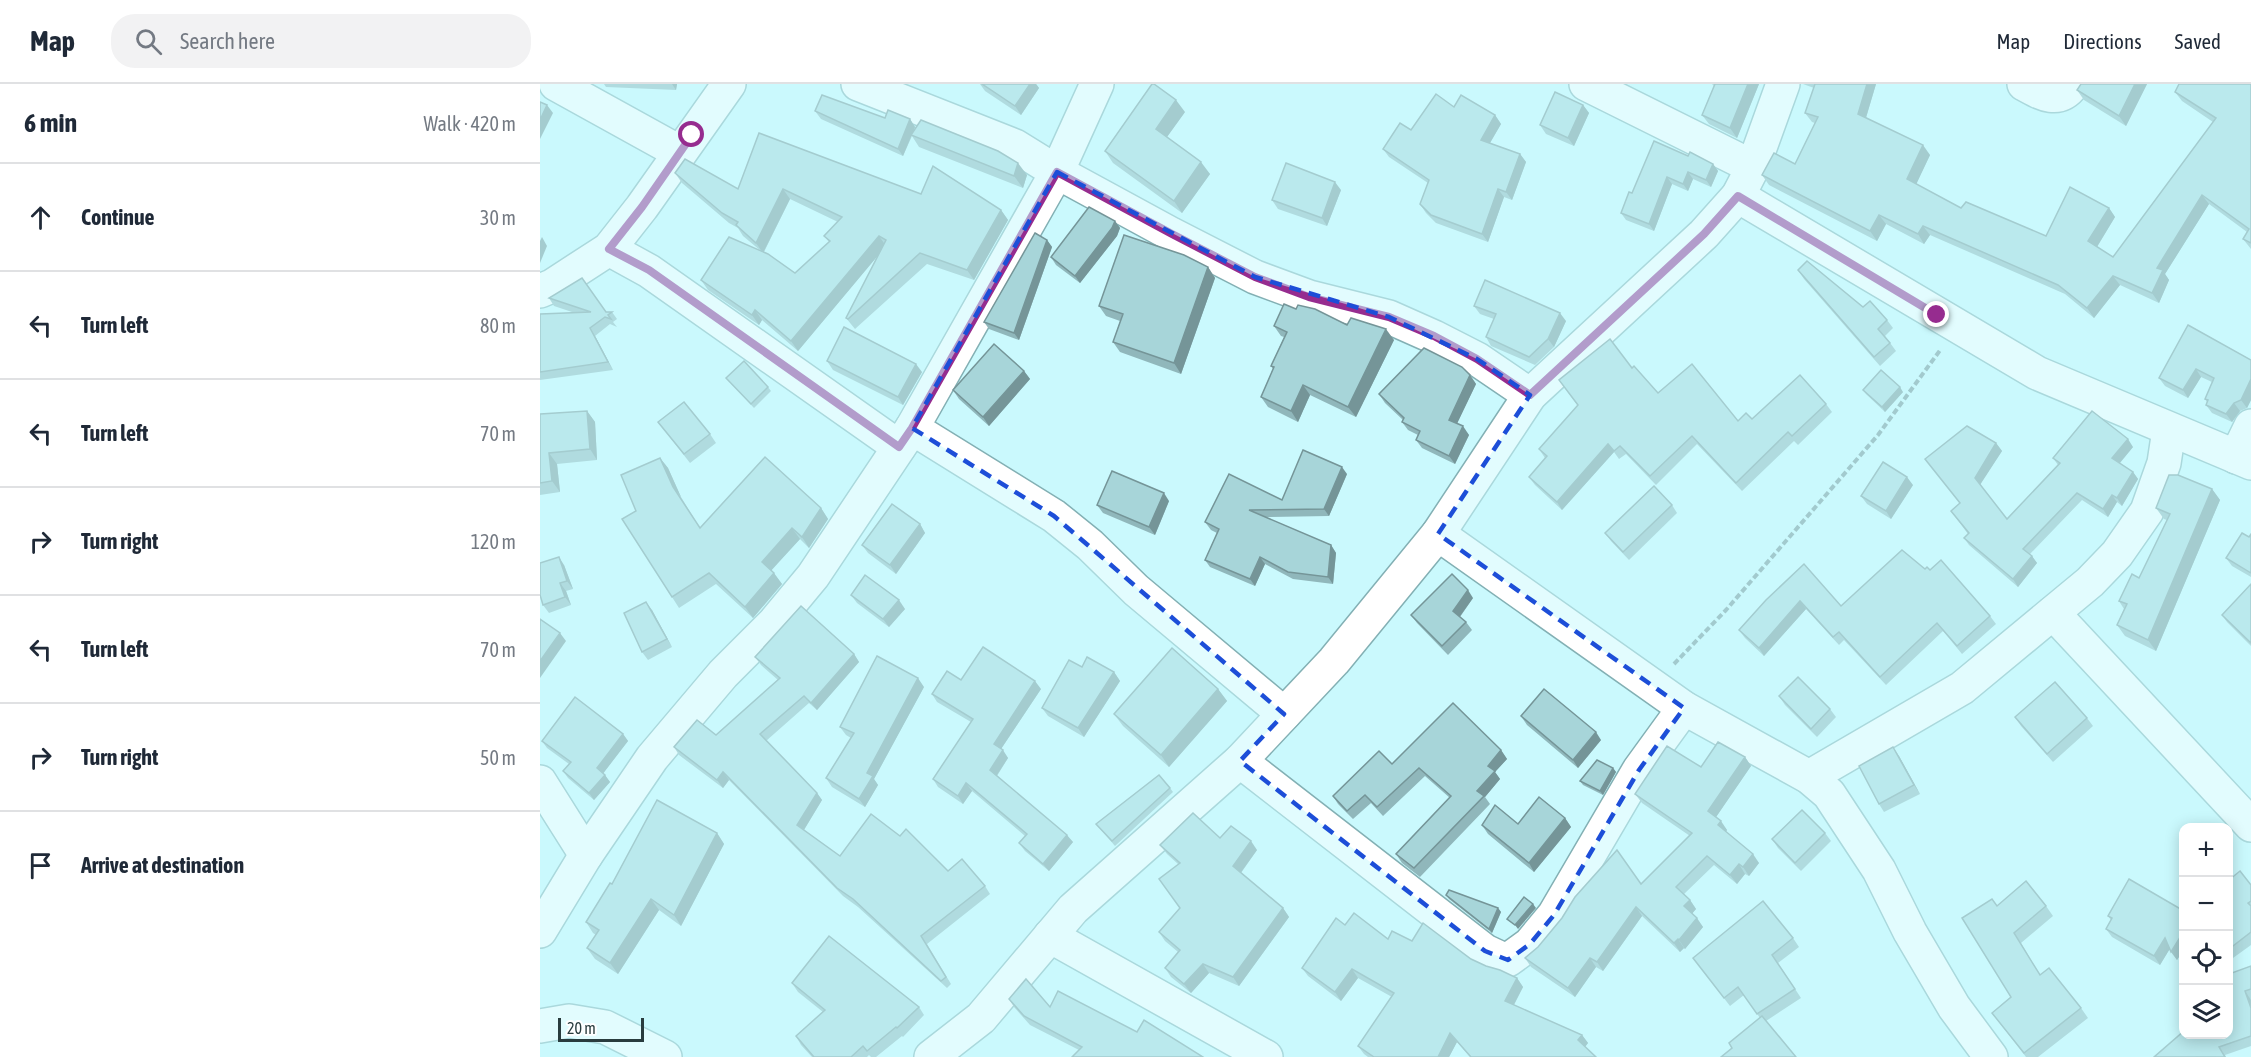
<!DOCTYPE html>
<html lang="en">
<head>
<meta charset="utf-8">
<style>
  :root { --surface:#fff; --page:#f2f2f3; --text:#1f2937; --muted:#747a83; --line:#e0e1e3 }
  body { margin:0; font-family:"Asap Condensed",sans-serif; background:var(--page); color:var(--text) }
  .controls { position:absolute; right:18px; bottom:18px; display:grid; overflow:hidden; border-radius:12px; box-shadow:0 3px 15px #0003 }
  .controls button { width:54px; height:54px; display:grid; place-items:center; padding:0; border:0; border-bottom:2px solid var(--line); background:var(--surface); color:var(--text); font:30px sans-serif }
  .scale { position:absolute; left:18px; bottom:15px; width:86px; box-sizing:border-box; padding-left:6px; border:3px solid #293c3e; border-top:0; font-size:16px; line-height:21px; white-space:nowrap; color:#293c3e; -webkit-text-stroke:4px #fff; paint-order:stroke }
  .stop { position:absolute; width:18px; height:18px; margin:-14px; border:4px solid #962c8f; border-radius:50%; background:#fff }
  .stop.end { background:#962c8f; border-color:#fff; box-shadow:0 2px 6px #0008 }
  .list { margin:0; padding:0; list-style:none }
  h2 { display:flex; justify-content:space-between; align-items:center; height:78px; margin:0; padding:0 24px; font-size:26px }
  h2 small { font-size:20px; font-weight:400; color:var(--muted) }
  .list li { display:grid; grid-template-columns:39px 1fr auto; gap:18px; align-items:center; box-sizing:border-box; height:108px; padding:0 24px; border-top:2px solid var(--line) }
  .list b { display:block; font-size:22px; white-space:nowrap }
  .list em { font-size:20px; font-style:normal; color:var(--muted) }
  .icon { flex:none; width:33px; height:33px; fill:none; stroke:currentColor; stroke-width:2; stroke-linecap:round; stroke-linejoin:round }
  .map { position:relative; flex:none; width:1711px; height:973px; overflow:hidden }
  header { display:flex; align-items:center; gap:36px; box-sizing:border-box; height:84px; padding:0 30px; background:var(--surface); border-bottom:2px solid var(--line) }
  header strong { font-size:28px }
  nav { display:flex; gap:33px; margin-inline-start:auto; font-size:21px }
  .search { width:420px; height:54px; background:var(--page); display:flex; align-items:center; gap:15px; box-sizing:border-box; padding:0 21px; border-radius:24px; color:var(--muted); font-size:22px }
  main { display:flex }
  aside { flex:1; background:var(--surface) }
  .map>svg:first-child { display:block }
  .lines { fill:none; stroke-linecap:round; stroke-linejoin:round }
  .minor-casing { stroke:#83b0b4; stroke-width:36 }
  .path { stroke:#729194; stroke-width:4; stroke-dasharray:6 3; stroke-linecap:butt }
  .minor { stroke:#fff; stroke-width:33 }
  .wall { fill:#90b7bb; fill-rule:evenodd }
  .shaded-wall { fill:#759598 }
  .building { fill:#a7d5d9; stroke:#759598; stroke-width:1.5 }
  .route { stroke:#962c8f; stroke-width:8 }
  .marked { fill:none; stroke:#1d4ed8; stroke-width:4.5; stroke-dasharray:12 8; stroke-linejoin:round }
</style>
</head>
<body>
<header>
<strong>Map</strong>
<div class="search"><svg class="icon" aria-label="search" viewBox="0 0 24 24"><circle cx="10" cy="10" r="6"/><path d="M15 15l6 6"/></svg>Search here</div>
<nav><a>Map</a><a>Directions</a><a>Saved</a></nav>
</header>
<main>
<aside>
<h2>6 min<small>Walk · 420 m</small></h2>
<ul class="list">
<li><svg class="icon" aria-label="ahead" viewBox="0 0 24 24"><path d="M12 20V5M6 11l6-6 6 6"/></svg><div><b>Continue</b></div><em>30 m</em></li>
<li><svg class="icon" aria-label="left" viewBox="0 0 24 24"><path d="M17 20v-9H6M10 6l-5 5 5 5"/></svg><div><b>Turn left</b></div><em>80 m</em></li>
<li><svg class="icon" aria-label="left" viewBox="0 0 24 24"><path d="M17 20v-9H6M10 6l-5 5 5 5"/></svg><div><b>Turn left</b></div><em>70 m</em></li>
<li><svg class="icon" aria-label="right" viewBox="0 0 24 24"><path d="M7 20v-9h11M14 6l5 5-5 5"/></svg><div><b>Turn right</b></div><em>120 m</em></li>
<li><svg class="icon" aria-label="left" viewBox="0 0 24 24"><path d="M17 20v-9H6M10 6l-5 5 5 5"/></svg><div><b>Turn left</b></div><em>70 m</em></li>
<li><svg class="icon" aria-label="right" viewBox="0 0 24 24"><path d="M7 20v-9h11M14 6l5 5-5 5"/></svg><div><b>Turn right</b></div><em>50 m</em></li>
<li><svg class="icon" aria-label="arrive" viewBox="0 0 24 24"><path d="M6 21V4h12l-3 4 3 4H6"/></svg><div><b>Arrive at destination</b></div></li>
</ul>
</aside>
<div class="map">
<svg width="1711" height="973" viewBox="0 0 1711 973">
  <rect width="100%" height="100%" fill="#caf9fd"/>
  <g class="lines">
    <defs>
      <g id="minor">
        <path d="M 16,0 L 139,68"/>
        <path d="M 318,0 L 475,62 L 517,88 L 631,150 L 715,193 L 769,213 L 849,233 L 894,253 L 937,275 L 990,311"/>
        <path d="M 1046,0 L 1213,83"/>
        <path d="M 1484,0 C 1502,10 1519,20 1533,0"/>
        <path d="M 1198,112 L 1497,289 L 1711,379"/>
        <path d="M 69,165 L 109,187 L 359,363"/>
        <path d="M 0,207 L 12,202 L 69,165 L 102,123 L 189,0"/>
        <path d="M 372,344 L 514,432 L 550,461 L 596,506 L 744,630"/>
        <path d="M 1696,373 L 1711,342"/>
        <path d="M 898,450 L 1144,624 L 1269,693 L 1289,710 L 1339,786 L 1370,848 L 1414,923 L 1451,973"/>
        <path d="M 1513,529 L 1711,741"/>
        <path d="M 700,677 L 945,867 L 960,874 L 968,876 L 990,860 L 1014,831 L 1099,686 L 1144,624"/>
        <path d="M 1269,693 L 1422,604 L 1550,498 L 1577,470 L 1607,427 L 1624,379 L 1629,346"/>
        <path d="M 0,698 L 46,771"/>
        <path d="M 0,847 L 46,771 L 112,674 L 183,590 L 234,539 L 273,492 L 372,344 L 517,88 L 557,0"/>
        <path d="M 510,852 L 726,973"/>
        <path d="M 0,942 L 29,937 L 65,943 L 125,973"/>
        <path d="M 391,973 L 441,934 L 533,825 L 700,677 L 794,577 L 898,450 L 990,311 L 1164,150 L 1198,112 L 1213,83 L 1243,0"/>
      </g>
    </defs>
    <use href="#minor" class="minor-casing"/>
    <path class="path" d="M 1134,580 L 1186,526 L 1338,351 L 1401,265"/>
    <use href="#minor" class="minor"/>
  </g>
  <g class="wall">
    <path d="M 64,0 L 137,0 L 136,6 L 66,3 Z"/>
    <path d="M 440,0 L 496,0 L 499,4 L 481,31 L 445,7 Z"/>
    <path d="M 1172,0 L 1219,0 L 1197,54 L 1169,40 L 1162,31 L 1174,2 Z"/>
    <path d="M 1263,0 L 1336,0 L 1326,34 L 1390,71 L 1376,100 L 1421,124 L 1506,152 L 1569,124 L 1575,133 L 1557,163 L 1573,173 L 1673,38 L 1642,17 L 1635,8 L 1711,0 L 1711,165 L 1703,155 L 1707,148 L 1669,120 L 1625,190 L 1629,196 L 1619,219 L 1580,201 L 1554,234 L 1525,210 L 1390,151 L 1384,160 L 1346,140 L 1337,157 L 1229,101 L 1222,91 L 1255,80 L 1275,39 L 1272,38 L 1265,29 L 1274,4 Z"/>
    <path d="M 1607,0 L 1586,42 L 1544,16 L 1537,6 Z"/>
    <path d="M 1043,21 L 1049,29 L 1034,62 L 1006,50 L 1000,41 Z"/>
    <path d="M 914,23 L 955,31 L 961,40 L 950,59 L 980,70 L 986,78 L 972,116 L 964,113 L 948,158 L 896,139 L 886,129 L 880,120 L 888,99 L 849,73 L 843,65 L 871,46 Z"/>
    <path d="M 275,27 L 345,34 L 370,35 L 375,43 L 374,46 L 487,91 L 483,104 L 379,63 L 372,52 L 363,72 L 281,35 Z"/>
    <path d="M 645,28 L 627,53 L 670,90 L 642,129 L 573,79 L 565,67 Z"/>
    <path d="M 219,49 L 381,110 L 461,126 L 468,136 L 434,196 L 387,180 L 315,245 L 306,234 L 338,171 L 258,267 L 222,236 L 219,241 L 168,206 L 161,196 L 221,167 L 203,152 L 198,144 L 189,139 L 142,99 L 135,89 L 198,105 ZM 250,115 L 298,138 L 284,152 L 289,158 L 255,189 L 224,168 Z"/>
    <path d="M 1148,72 L 1173,80 L 1178,87 L 1171,103 L 1153,95 L 1148,107 L 1132,100 L 1114,147 L 1086,136 L 1081,129 L 1092,109 Z"/>
    <path d="M 801,106 L 787,142 L 738,125 L 732,116 Z"/>
    <path d="M 575,137 L 580,144 L 577,152 L 540,199 L 516,181 L 511,173 Z"/>
    <path d="M 507,156 L 512,163 L 479,256 L 449,245 L 444,238 Z"/>
    <path d="M 668,183 L 675,194 L 641,290 L 580,268 L 573,258 L 580,237 L 566,232 L 559,222 Z"/>
    <path d="M 1258,186 L 1323,223 L 1347,236 L 1353,244 L 1345,252 L 1356,267 L 1340,282 L 1264,195 Z"/>
    <path d="M 9,214 L 66,228 L 72,228 L 77,235 L 73,238 L 77,243 L 70,240 L 55,252 L 73,286 L 0,296 L 0,230 L 35,229 L 14,222 Z"/>
    <path d="M 934,222 L 1026,237 L 1014,263 L 995,281 L 951,262 L 946,253 L 954,235 L 940,230 Z"/>
    <path d="M 756,225 L 854,256 L 816,333 L 770,311 L 758,338 L 728,323 L 721,313 L 733,285 L 731,282 L 744,253 L 741,252 L 734,242 Z"/>
    <path d="M 1648,241 L 1711,276 L 1711,316 L 1707,324 L 1700,327 L 1692,338 L 1672,329 L 1666,321 L 1667,318 L 1665,315 L 1672,298 L 1661,293 L 1648,314 L 1625,302 L 1619,294 Z"/>
    <path d="M 287,277 L 382,288 L 363,321 L 293,286 Z"/>
    <path d="M 1092,284 L 1118,309 L 1198,337 L 1212,335 L 1286,320 L 1292,328 L 1258,361 L 1254,357 L 1202,407 L 1157,360 L 1116,401 L 1086,370 L 1079,375 L 1074,368 L 1022,426 L 995,401 L 989,393 L 1005,374 L 999,365 L 1038,322 L 1019,296 Z"/>
    <path d="M 484,287 L 490,295 L 449,342 L 419,315 L 413,306 Z"/>
    <path d="M 930,291 L 936,300 L 917,339 L 929,351 L 915,380 L 882,364 L 876,356 L 878,351 L 868,346 L 862,338 L 863,336 L 845,319 L 839,310 Z"/>
    <path d="M 186,294 L 228,303 L 231,307 L 214,324 Z"/>
    <path d="M 1323,306 L 1363,308 L 1345,328 L 1326,310 Z"/>
    <path d="M 47,327 L 55,338 L 57,376 L 17,380 L 20,408 L 0,411 L 0,330 Z"/>
    <path d="M 118,338 L 170,350 L 176,359 L 150,379 Z"/>
    <path d="M 1456,359 L 1462,367 L 1440,400 L 1467,435 L 1518,381 L 1513,374 L 1593,363 L 1580,379 L 1593,388 L 1598,395 L 1582,422 L 1577,418 L 1568,433 L 1542,416 L 1490,470 L 1497,479 L 1478,503 L 1429,461 L 1424,454 L 1428,450 L 1411,427 L 1420,419 L 1385,375 Z"/>
    <path d="M 120,374 L 128,384 L 141,413 L 160,444 L 281,424 L 288,435 L 269,464 L 260,455 L 231,486 L 242,500 L 213,534 L 176,500 L 139,524 L 132,513 L 96,427 Z"/>
    <path d="M 807,390 L 789,432 L 725,433 L 791,461 L 796,469 L 793,500 L 753,495 L 725,480 L 715,502 L 670,483 L 665,476 L 677,449 L 671,446 L 665,438 L 742,416 Z"/>
    <path d="M 1373,401 L 1351,435 L 1327,420 L 1321,412 Z"/>
    <path d="M 1672,405 L 1680,416 L 1616,567 L 1585,552 L 1577,541 L 1584,525 L 1579,517 L 1599,494 L 1627,436 L 1624,435 L 1616,424 Z"/>
    <path d="M 629,417 L 615,451 L 563,429 L 557,421 Z"/>
    <path d="M 1132,421 L 1137,429 L 1089,476 L 1071,457 L 1065,449 Z"/>
    <path d="M 380,440 L 385,449 L 356,490 L 328,469 L 322,461 Z"/>
    <path d="M 1711,450 L 1711,493 L 1692,482 L 1686,474 L 1709,453 Z"/>
    <path d="M 24,481 L 33,505 L 26,507 L 31,521 L 9,529 L 3,521 Z"/>
    <path d="M 1385,485 L 1390,486 L 1450,532 L 1456,540 L 1422,570 L 1403,547 L 1346,601 L 1304,556 L 1299,561 L 1266,525 L 1224,572 L 1205,554 L 1199,546 L 1226,516 L 1301,522 Z"/>
    <path d="M 1711,500 L 1711,562 L 1687,538 L 1682,531 Z"/>
    <path d="M 311,511 L 365,525 L 349,543 L 317,519 Z"/>
    <path d="M 933,514 L 920,533 L 926,538 L 932,546 L 908,571 L 877,539 L 871,531 Z"/>
    <path d="M 112,526 L 132,563 L 108,576 L 102,568 Z"/>
    <path d="M 314,570 L 319,578 L 277,626 L 269,619 L 226,657 L 277,709 L 282,716 L 264,746 L 300,772 L 408,787 L 445,802 L 450,810 L 387,860 L 411,900 L 407,904 L 318,823 L 303,812 L 189,696 L 183,704 L 139,671 L 134,663 L 176,651 L 238,596 L 221,581 L 215,573 Z"/>
    <path d="M 542,583 L 574,588 L 580,597 L 544,653 L 508,632 L 502,624 Z"/>
    <path d="M 421,596 L 501,605 L 461,665 L 468,674 L 457,692 L 533,758 L 509,787 L 485,767 L 479,759 L 485,752 L 432,707 L 423,720 L 398,703 L 393,695 L 431,638 L 397,618 L 392,610 Z"/>
    <path d="M 384,603 L 334,695 L 338,701 L 325,723 L 292,703 L 286,694 L 311,654 L 306,651 L 300,643 Z"/>
    <path d="M 678,605 L 687,617 L 629,683 L 583,642 L 574,630 Z"/>
    <path d="M 1239,612 L 1290,625 L 1296,633 L 1277,653 L 1245,621 Z"/>
    <path d="M 981,632 L 1061,656 L 1038,684 L 987,641 Z"/>
    <path d="M 1475,633 L 1547,634 L 1553,642 L 1513,678 L 1481,642 Z"/>
    <path d="M 83,650 L 88,657 L 63,689 L 70,698 L 54,716 L 28,694 L 23,687 L 29,680 L 7,664 L 2,657 Z"/>
    <path d="M 961,666 L 967,675 L 955,688 L 960,695 L 945,713 L 950,720 L 880,793 L 862,779 L 856,770 L 910,714 L 885,692 L 843,732 L 831,719 L 813,735 L 798,720 L 793,712 L 852,680 Z"/>
    <path d="M 1359,672 L 1380,710 L 1344,728 L 1339,720 Z"/>
    <path d="M 1205,673 L 1211,682 L 1176,733 L 1187,746 L 1186,748 L 1219,779 L 1209,792 L 1205,790 L 1197,800 L 1174,781 L 1144,810 L 1150,816 L 1156,825 L 1152,829 L 1163,843 L 1145,865 L 1144,864 L 1140,868 L 1102,832 L 1063,887 L 1056,883 L 1035,913 L 991,883 L 985,874 L 1101,800 L 1150,752 L 1102,719 L 1095,710 L 1161,683 Z"/>
    <path d="M 1073,684 L 1076,688 L 1063,711 L 1043,701 L 1040,697 Z"/>
    <path d="M 630,704 L 633,708 L 575,762 L 556,740 Z"/>
    <path d="M 1025,734 L 1031,743 L 994,788 L 948,750 L 942,741 L 978,740 Z"/>
    <path d="M 177,749 L 184,760 L 141,842 L 119,826 L 78,890 L 55,875 L 47,864 L 56,851 L 53,849 L 46,838 L 72,800 Z"/>
    <path d="M 1285,749 L 1291,757 L 1261,787 L 1238,764 L 1232,755 Z"/>
    <path d="M 680,754 L 717,766 L 701,789 L 743,824 L 749,833 L 699,902 L 669,889 L 651,909 L 631,893 L 625,884 L 638,868 L 625,857 L 619,848 L 640,824 L 638,780 L 627,770 L 620,761 Z"/>
    <path d="M 1689,796 L 1711,801 L 1711,861 L 1693,874 L 1689,868 Z"/>
    <path d="M 906,811 L 958,824 L 961,828 L 952,849 L 909,815 Z"/>
    <path d="M 1457,821 L 1506,822 L 1513,832 L 1481,859 L 1500,891 L 1541,924 L 1548,934 L 1498,973 L 1486,973 L 1452,929 L 1471,913 Z"/>
    <path d="M 1644,827 L 1644,865 L 1637,876 L 1630,864 L 1620,881 L 1572,853 L 1566,845 L 1571,836 L 1568,832 Z"/>
    <path d="M 805,841 L 848,855 L 872,857 L 931,875 L 946,882 L 977,894 L 983,903 L 974,921 L 1042,951 L 1048,959 L 1045,963 L 1056,973 L 930,973 L 917,958 L 909,973 L 828,973 L 824,970 L 818,962 L 852,913 L 818,894 L 801,917 L 768,892 L 762,884 Z"/>
    <path d="M 1253,854 L 1259,863 L 1238,879 L 1261,914 L 1226,937 L 1192,964 L 1220,934 L 1204,911 L 1190,922 L 1153,874 Z"/>
    <path d="M 1711,882 L 1711,962 L 1685,971 L 1686,973 L 1614,973 L 1689,951 Z"/>
    <path d="M 252,899 L 379,923 L 384,931 L 363,953 L 362,952 L 336,973 L 331,973 L 329,971 L 327,973 L 272,973 L 261,961 L 256,952 L 283,928 L 258,908 Z"/>
    <path d="M 469,915 L 510,923 L 597,948 L 663,973 L 539,966 L 490,941 L 474,923 Z"/>
  </g>
  <g class="shaded-wall">
    <path d="M 132,0 L 137,0 L 136,6 Z"/>
    <path d="M 490,0 L 496,0 L 499,4 L 481,31 L 475,22 Z"/>
    <path d="M 1208,0 L 1219,0 L 1197,54 L 1190,44 Z"/>
    <path d="M 1327,0 L 1336,0 L 1324,40 L 1318,30 Z"/>
    <path d="M 1595,0 L 1607,0 L 1586,42 L 1579,32 Z"/>
    <path d="M 636,16 L 645,28 L 624,57 L 616,45 Z"/>
    <path d="M 7,21 L 13,29 L 0,55 L 0,36 Z"/>
    <path d="M 1043,21 L 1049,29 L 1034,62 L 1028,54 Z"/>
    <path d="M 955,31 L 961,40 L 947,64 L 941,56 Z"/>
    <path d="M 370,35 L 375,43 L 363,72 L 358,65 Z"/>
    <path d="M 1383,61 L 1390,71 L 1374,105 L 1367,95 Z"/>
    <path d="M 980,70 L 986,78 L 972,116 L 966,108 Z"/>
    <path d="M 661,78 L 670,90 L 642,129 L 634,117 Z"/>
    <path d="M 478,79 L 487,91 L 483,104 L 474,92 Z"/>
    <path d="M 1173,80 L 1178,87 L 1171,103 L 1166,96 Z"/>
    <path d="M 1148,88 L 1153,95 L 1148,107 L 1143,100 Z"/>
    <path d="M 1127,93 L 1132,100 L 1114,147 L 1109,140 Z"/>
    <path d="M 795,98 L 801,106 L 787,142 L 782,134 Z"/>
    <path d="M 243,105 L 250,115 L 223,169 L 216,159 Z"/>
    <path d="M 958,105 L 964,113 L 948,158 L 942,150 Z"/>
    <path d="M 1662,111 L 1669,120 L 1625,190 L 1629,196 L 1619,219 L 1612,209 L 1617,184 Z"/>
    <path d="M 1569,124 L 1575,133 L 1555,166 L 1548,157 Z"/>
    <path d="M 461,126 L 468,136 L 434,196 L 427,186 Z"/>
    <path d="M 1339,131 L 1346,140 L 1337,157 L 1330,147 Z"/>
    <path d="M 575,137 L 580,144 L 577,152 L 540,199 L 535,192 Z"/>
    <path d="M 1383,142 L 1390,151 L 1384,160 L 1378,150 Z"/>
    <path d="M 339,152 L 346,162 L 258,267 L 251,257 Z"/>
    <path d="M 2,153 L 7,162 L 0,179 L 0,157 Z"/>
    <path d="M 507,156 L 512,163 L 479,256 L 474,249 Z"/>
    <path d="M 668,183 L 675,194 L 641,290 L 634,279 Z"/>
    <path d="M 1573,192 L 1580,201 L 1554,234 L 1547,224 Z"/>
    <path d="M 215,226 L 222,236 L 219,241 L 212,231 Z"/>
    <path d="M 1020,229 L 1026,237 L 1014,263 L 1008,255 Z"/>
    <path d="M 50,244 L 55,252 L 73,286 L 68,278 Z"/>
    <path d="M 846,245 L 854,256 L 816,333 L 808,323 Z"/>
    <path d="M 376,280 L 382,288 L 363,321 L 358,313 Z"/>
    <path d="M 1656,285 L 1661,293 L 1648,314 L 1643,306 Z"/>
    <path d="M 484,287 L 490,295 L 449,342 L 443,333 Z"/>
    <path d="M 930,291 L 936,300 L 915,344 L 909,336 Z"/>
    <path d="M 1711,295 L 1711,316 L 1707,324 L 1701,316 Z"/>
    <path d="M 763,301 L 770,311 L 758,338 L 751,327 Z"/>
    <path d="M 1360,303 L 1363,308 L 1345,328 L 1342,323 Z"/>
    <path d="M 1694,319 L 1700,327 L 1692,338 L 1686,330 Z"/>
    <path d="M 47,327 L 55,338 L 57,376 L 50,365 Z"/>
    <path d="M 923,342 L 929,351 L 915,380 L 909,372 Z"/>
    <path d="M 1588,355 L 1593,363 L 1578,381 L 1572,374 Z"/>
    <path d="M 1456,359 L 1462,367 L 1440,401 L 1435,394 Z"/>
    <path d="M 1068,360 L 1074,368 L 1022,426 L 1017,418 Z"/>
    <path d="M 9,369 L 17,380 L 20,408 L 12,397 Z"/>
    <path d="M 120,374 L 128,384 L 141,413 L 133,403 Z"/>
    <path d="M 802,383 L 807,390 L 789,432 L 784,425 Z"/>
    <path d="M 1593,388 L 1598,395 L 1582,422 L 1577,414 Z"/>
    <path d="M 1367,393 L 1373,401 L 1351,435 L 1346,427 Z"/>
    <path d="M 1672,405 L 1680,416 L 1616,567 L 1608,556 Z"/>
    <path d="M 624,409 L 629,417 L 615,451 L 609,443 Z"/>
    <path d="M 1572,411 L 1577,418 L 1568,433 L 1563,425 Z"/>
    <path d="M 281,424 L 288,435 L 269,464 L 262,453 Z"/>
    <path d="M 380,440 L 385,449 L 356,490 L 350,481 Z"/>
    <path d="M 252,444 L 260,455 L 229,489 L 222,478 Z"/>
    <path d="M 791,461 L 796,469 L 793,500 L 788,493 Z"/>
    <path d="M 1492,472 L 1497,479 L 1478,503 L 1473,495 Z"/>
    <path d="M 19,473 L 24,481 L 33,505 L 27,497 Z"/>
    <path d="M 720,473 L 725,480 L 715,502 L 710,495 Z"/>
    <path d="M 234,489 L 242,500 L 213,534 L 205,523 Z"/>
    <path d="M 20,499 L 26,507 L 31,521 L 25,513 Z"/>
    <path d="M 928,506 L 933,514 L 918,535 L 913,527 Z"/>
    <path d="M 359,516 L 365,525 L 349,543 L 343,535 Z"/>
    <path d="M 1260,517 L 1266,525 L 1224,572 L 1219,564 Z"/>
    <path d="M 106,518 L 112,526 L 132,563 L 127,555 Z"/>
    <path d="M 20,549 L 26,557 L 0,594 L 0,577 Z"/>
    <path d="M 314,570 L 319,578 L 277,626 L 271,619 Z"/>
    <path d="M 574,588 L 580,597 L 544,653 L 538,644 Z"/>
    <path d="M 378,594 L 384,603 L 334,695 L 338,701 L 325,723 L 319,715 L 327,689 Z"/>
    <path d="M 495,597 L 501,605 L 459,668 L 454,660 Z"/>
    <path d="M 678,605 L 687,617 L 629,683 L 621,671 Z"/>
    <path d="M 1056,648 L 1061,656 L 1038,684 L 1033,676 Z"/>
    <path d="M 83,650 L 88,657 L 62,691 L 57,684 Z"/>
    <path d="M 1353,663 L 1359,672 L 1380,710 L 1374,701 Z"/>
    <path d="M 463,666 L 468,674 L 455,694 L 450,686 Z"/>
    <path d="M 961,666 L 967,675 L 955,688 L 960,695 L 945,713 L 937,707 L 948,682 Z"/>
    <path d="M 1205,673 L 1211,682 L 1174,736 L 1168,727 Z"/>
    <path d="M 1073,684 L 1076,688 L 1063,711 L 1060,707 Z"/>
    <path d="M 183,688 L 189,696 L 183,704 L 177,696 Z"/>
    <path d="M 65,691 L 70,698 L 54,716 L 49,709 Z"/>
    <path d="M 426,699 L 432,707 L 423,720 L 418,712 Z"/>
    <path d="M 277,709 L 282,716 L 262,749 L 257,741 Z"/>
    <path d="M 1025,734 L 1031,743 L 994,788 L 989,779 Z"/>
    <path d="M 1181,737 L 1187,746 L 1184,750 L 1178,741 Z"/>
    <path d="M 177,749 L 184,760 L 141,842 L 134,831 Z"/>
    <path d="M 527,751 L 533,758 L 509,787 L 503,780 Z"/>
    <path d="M 711,757 L 717,766 L 699,791 L 693,782 Z"/>
    <path d="M 1213,770 L 1219,779 L 1209,792 L 1203,783 Z"/>
    <path d="M 1199,780 L 1205,790 L 1197,800 L 1190,791 Z"/>
    <path d="M 111,815 L 119,826 L 78,890 L 70,879 Z"/>
    <path d="M 1150,816 L 1156,825 L 1151,831 L 1144,822 Z"/>
    <path d="M 993,820 L 996,824 L 978,845 L 975,841 Z"/>
    <path d="M 1096,823 L 1102,832 L 1063,887 L 1057,878 Z"/>
    <path d="M 743,824 L 749,833 L 699,902 L 693,893 Z"/>
    <path d="M 958,824 L 961,828 L 952,849 L 949,845 Z"/>
    <path d="M 1157,834 L 1163,843 L 1145,865 L 1139,856 Z"/>
    <path d="M 1644,847 L 1644,865 L 1637,876 L 1631,868 Z"/>
    <path d="M 1625,854 L 1631,863 L 1620,881 L 1614,872 Z"/>
    <path d="M 1138,855 L 1144,864 L 1140,868 L 1134,859 Z"/>
    <path d="M 1050,874 L 1056,883 L 1035,913 L 1028,904 Z"/>
    <path d="M 663,880 L 669,889 L 651,909 L 644,900 Z"/>
    <path d="M 812,885 L 818,894 L 801,917 L 795,908 Z"/>
    <path d="M 977,894 L 983,903 L 971,926 L 965,917 Z"/>
    <path d="M 1705,907 L 1711,916 L 1711,924 Z"/>
    <path d="M 910,949 L 917,958 L 909,973 L 898,973 Z"/>
    <path d="M 1042,951 L 1048,959 L 1044,964 L 1038,956 Z"/>
  </g>
  <g class="building">
    <path d="M 442,0 L 490,0 L 475,22 Z"/>
    <path d="M 612,0 L 614,0 L 636,16 L 616,45 L 661,78 L 634,117 L 565,67 Z"/>
    <path d="M 1175,0 L 1208,0 L 1190,44 L 1162,31 Z"/>
    <path d="M 1275,0 L 1327,0 L 1318,30 L 1383,61 L 1367,95 L 1421,124 L 1426,118 L 1506,152 L 1530,103 L 1569,124 L 1548,157 L 1573,173 L 1676,34 L 1635,8 L 1639,0 L 1711,0 L 1711,159 L 1703,155 L 1709,145 L 1662,111 L 1617,184 L 1623,186 L 1612,209 L 1573,192 L 1547,224 L 1518,201 L 1383,142 L 1378,150 L 1339,131 L 1330,147 L 1222,91 L 1234,69 L 1255,80 L 1278,33 L 1265,29 Z"/>
    <path d="M 1541,0 L 1595,0 L 1579,32 L 1537,6 Z"/>
    <path d="M 1015,8 L 1043,21 L 1028,54 L 1000,41 Z"/>
    <path d="M 896,10 L 914,23 L 921,11 L 955,31 L 941,56 L 980,70 L 966,108 L 958,105 L 942,150 L 891,131 L 880,120 L 889,96 L 843,65 L 860,39 L 871,46 Z"/>
    <path d="M 282,11 L 345,34 L 348,26 L 370,35 L 358,65 L 275,27 Z"/>
    <path d="M 0,18 L 7,21 L 0,36 Z"/>
    <path d="M 381,36 L 458,67 L 478,79 L 474,92 L 371,51 Z"/>
    <path d="M 219,49 L 381,110 L 393,82 L 461,126 L 427,186 L 380,169 L 308,235 L 306,234 L 346,156 L 339,152 L 251,257 L 215,226 L 212,231 L 161,196 L 189,153 L 228,170 L 255,189 L 290,157 L 284,152 L 302,133 L 243,105 L 216,159 L 196,141 L 198,138 L 182,129 L 135,89 L 145,75 L 198,105 Z"/>
    <path d="M 1114,57 L 1148,72 L 1150,68 L 1173,80 L 1166,96 L 1148,88 L 1143,100 L 1127,93 L 1109,140 L 1081,129 L 1089,108 L 1092,109 Z"/>
    <path d="M 746,79 L 795,98 L 782,134 L 732,116 Z"/>
    <path d="M 549,123 L 575,137 L 572,144 L 535,192 L 511,173 Z"/>
    <path d="M 495,149 L 507,156 L 474,249 L 444,238 Z"/>
    <path d="M 584,151 L 644,171 L 668,183 L 634,279 L 573,258 L 583,230 L 559,222 Z"/>
    <path d="M 1267,177 L 1323,223 L 1330,217 L 1347,236 L 1338,245 L 1350,259 L 1334,273 L 1258,186 Z"/>
    <path d="M 42,194 L 66,228 L 72,228 L 68,231 L 71,235 L 65,233 L 50,244 L 68,278 L 0,288 L 0,230 L 51,228 L 9,214 Z"/>
    <path d="M 945,196 L 1020,229 L 1008,255 L 989,273 L 946,253 L 956,230 L 934,222 Z"/>
    <path d="M 744,220 L 756,225 L 758,221 L 775,225 L 807,241 L 811,234 L 846,245 L 808,323 L 763,301 L 751,327 L 721,313 L 734,283 L 731,282 L 747,248 L 734,242 Z"/>
    <path d="M 1648,241 L 1711,276 L 1711,295 L 1701,316 L 1694,319 L 1686,330 L 1666,321 L 1668,316 L 1665,315 L 1674,294 L 1656,285 L 1643,306 L 1619,294 Z"/>
    <path d="M 304,243 L 376,280 L 358,313 L 287,277 Z"/>
    <path d="M 1070,255 L 1092,284 L 1094,282 L 1118,309 L 1152,280 L 1198,337 L 1206,329 L 1212,335 L 1260,291 L 1286,320 L 1252,352 L 1248,348 L 1196,399 L 1152,352 L 1110,392 L 1080,362 L 1074,367 L 1068,360 L 1017,418 L 989,393 L 1007,372 L 999,365 L 1038,321 L 1019,296 Z"/>
    <path d="M 454,260 L 484,287 L 443,333 L 413,306 Z"/>
    <path d="M 884,264 L 922,283 L 930,291 L 909,336 L 923,342 L 909,372 L 876,356 L 880,347 L 862,338 L 864,334 L 839,310 Z"/>
    <path d="M 204,277 L 228,303 L 211,320 L 186,294 Z"/>
    <path d="M 1341,286 L 1360,303 L 1342,323 L 1323,306 Z"/>
    <path d="M 144,318 L 170,350 L 144,370 L 118,338 Z"/>
    <path d="M 47,327 L 50,365 L 9,369 L 12,397 L 0,399 L 0,330 Z"/>
    <path d="M 1552,327 L 1588,355 L 1572,374 L 1593,388 L 1577,414 L 1572,411 L 1563,425 L 1537,409 L 1483,465 L 1492,472 L 1473,495 L 1424,454 L 1429,449 L 1411,427 L 1420,419 L 1385,375 L 1427,342 L 1456,359 L 1435,394 L 1467,435 L 1520,379 L 1513,374 Z"/>
    <path d="M 763,366 L 802,383 L 784,425 L 709,426 L 791,461 L 788,493 L 748,488 L 720,473 L 710,495 L 665,476 L 679,445 L 665,438 L 689,390 L 742,416 Z"/>
    <path d="M 225,373 L 281,424 L 262,453 L 252,444 L 222,478 L 234,489 L 205,523 L 169,489 L 132,513 L 82,435 L 96,427 L 81,391 L 120,374 L 133,403 L 160,444 Z"/>
    <path d="M 1343,378 L 1367,393 L 1346,427 L 1321,412 Z"/>
    <path d="M 572,387 L 624,409 L 609,443 L 557,421 Z"/>
    <path d="M 1629,391 L 1638,391 L 1672,405 L 1608,556 L 1577,541 L 1587,520 L 1579,517 L 1592,490 L 1599,494 L 1630,430 L 1616,424 Z"/>
    <path d="M 1114,402 L 1132,421 L 1083,468 L 1065,449 Z"/>
    <path d="M 352,420 L 380,440 L 350,481 L 322,461 Z"/>
    <path d="M 1702,449 L 1709,453 L 1711,450 L 1711,489 L 1686,474 Z"/>
    <path d="M 1362,466 L 1385,485 L 1387,483 L 1390,486 L 1401,476 L 1450,532 L 1417,562 L 1397,539 L 1340,593 L 1299,548 L 1293,553 L 1260,517 L 1219,564 L 1199,546 L 1226,516 L 1264,480 L 1301,522 Z"/>
    <path d="M 19,473 L 27,497 L 20,499 L 25,513 L 3,521 L 0,511 L 0,479 Z"/>
    <path d="M 912,490 L 928,506 L 913,527 L 926,538 L 902,562 L 871,531 Z"/>
    <path d="M 325,491 L 359,516 L 343,535 L 311,511 Z"/>
    <path d="M 1711,500 L 1711,559 L 1682,531 Z"/>
    <path d="M 106,518 L 127,555 L 102,568 L 84,529 Z"/>
    <path d="M 261,522 L 314,570 L 271,619 L 264,612 L 220,650 L 277,709 L 257,741 L 300,772 L 331,730 L 360,752 L 366,745 L 408,787 L 422,775 L 445,802 L 381,852 L 406,893 L 401,897 L 313,815 L 297,804 L 183,688 L 177,696 L 134,663 L 157,636 L 176,651 L 240,594 L 215,573 Z"/>
    <path d="M 0,535 L 20,549 L 0,577 Z"/>
    <path d="M 443,563 L 495,597 L 454,660 L 463,666 L 450,686 L 527,751 L 503,780 L 479,759 L 487,750 L 426,699 L 418,712 L 393,695 L 433,635 L 392,610 L 407,587 L 421,596 Z"/>
    <path d="M 632,564 L 678,605 L 621,671 L 574,630 Z"/>
    <path d="M 337,572 L 378,594 L 327,689 L 333,692 L 319,715 L 286,694 L 314,649 L 300,643 Z"/>
    <path d="M 547,573 L 574,588 L 538,644 L 502,624 L 529,576 L 542,583 Z"/>
    <path d="M 1258,593 L 1290,625 L 1271,645 L 1239,612 Z"/>
    <path d="M 1515,598 L 1547,634 L 1507,670 L 1475,633 Z"/>
    <path d="M 1004,605 L 1056,648 L 1033,676 L 981,632 Z"/>
    <path d="M 35,613 L 83,650 L 57,684 L 65,691 L 49,709 L 23,687 L 31,678 L 2,657 Z"/>
    <path d="M 913,619 L 961,666 L 948,682 L 955,687 L 937,707 L 944,712 L 874,784 L 856,770 L 911,712 L 879,684 L 837,723 L 825,711 L 807,727 L 793,712 L 839,667 L 852,680 Z"/>
    <path d="M 1178,658 L 1205,673 L 1168,727 L 1181,737 L 1178,741 L 1213,770 L 1203,783 L 1199,780 L 1190,791 L 1167,772 L 1136,803 L 1150,816 L 1144,822 L 1157,834 L 1139,856 L 1138,855 L 1134,859 L 1096,823 L 1057,878 L 1050,874 L 1028,904 L 985,874 L 998,863 L 1022,834 L 1035,813 L 1077,766 L 1101,800 L 1152,749 L 1095,710 L 1127,662 L 1161,683 Z"/>
    <path d="M 1353,663 L 1374,701 L 1339,720 L 1319,682 Z"/>
    <path d="M 1057,676 L 1073,684 L 1060,707 L 1040,697 Z"/>
    <path d="M 619,691 L 630,704 L 572,757 L 556,740 Z"/>
    <path d="M 999,713 L 1025,734 L 989,779 L 942,741 L 955,721 L 978,740 Z"/>
    <path d="M 117,716 L 177,749 L 134,831 L 111,815 L 70,879 L 47,864 L 59,846 L 46,838 L 70,799 L 72,800 Z"/>
    <path d="M 1262,726 L 1285,749 L 1255,779 L 1232,755 Z"/>
    <path d="M 653,729 L 680,754 L 691,742 L 711,757 L 693,782 L 743,824 L 693,893 L 663,880 L 644,900 L 625,884 L 640,866 L 619,848 L 640,824 L 619,795 L 640,779 L 620,761 Z"/>
    <path d="M 1700,787 L 1711,801 L 1711,817 L 1708,819 L 1711,822 L 1711,848 L 1689,865 L 1689,796 Z"/>
    <path d="M 1589,795 L 1644,827 L 1644,847 L 1631,868 L 1625,854 L 1614,872 L 1566,845 L 1572,834 L 1568,832 Z"/>
    <path d="M 1486,797 L 1506,822 L 1474,849 L 1500,891 L 1509,884 L 1541,924 L 1484,969 L 1452,929 L 1471,913 L 1422,834 L 1452,815 L 1457,822 Z"/>
    <path d="M 909,806 L 958,824 L 949,845 L 906,811 Z"/>
    <path d="M 984,813 L 993,820 L 975,841 L 967,835 Z"/>
    <path d="M 1223,817 L 1253,854 L 1232,871 L 1255,905 L 1217,930 L 1198,903 L 1184,914 L 1153,874 Z"/>
    <path d="M 814,829 L 848,855 L 852,847 L 872,857 L 883,839 L 931,875 L 946,882 L 960,886 L 977,894 L 965,917 L 1042,951 L 1038,956 L 1056,973 L 931,973 L 910,949 L 898,973 L 834,973 L 818,962 L 854,909 L 812,885 L 795,908 L 762,884 L 796,834 L 805,841 Z"/>
    <path d="M 289,852 L 379,923 L 357,944 L 356,943 L 327,967 L 323,962 L 311,973 L 274,973 L 256,952 L 285,926 L 252,899 Z"/>
    <path d="M 1711,882 L 1711,905 L 1705,907 L 1711,924 L 1711,952 L 1679,963 L 1685,973 L 1614,973 L 1644,947 L 1644,951 L 1689,951 L 1689,890 Z"/>
    <path d="M 486,895 L 510,923 L 518,907 L 597,948 L 604,936 L 663,973 L 532,973 L 542,963 L 484,932 L 469,915 Z"/>
    <path d="M 1222,932 L 1256,973 L 1181,973 L 1192,964 L 1189,959 Z"/>
  </g>
  <g class="lines">
    <path class="route" d="M 152,51 L 102,123 L 69,165 L 109,186 L 359,363 L 372,344 L 517,88 L 632,150 L 715,193 L 769,213 L 849,233 L 894,252 L 937,275 L 990,311 L 1164,150 L 1198,112 L 1397,231"/>
  </g>
  <path d="M0 0H1711V973H0ZM 517,88 L 715,193 L 849,233 L 937,275 L 990,311 L 898,450 L 1144,624 L 1099,686 L 1014,831 L 990,860 L 968,876 L 945,867 L 700,677 L 744,630 L 514,432 L 372,344 Z" fill="#caf9fd" fill-opacity=".55" fill-rule="evenodd"/>
  <path class="marked" d="M 517,88 L 715,193 L 849,233 L 937,275 L 990,311 L 898,450 L 1144,624 L 1099,686 L 1014,831 L 990,860 L 968,876 L 945,867 L 700,677 L 744,630 L 514,432 L 372,344 Z"/>
</svg>
<div class="controls">
<button>+</button>
<button>−</button>
<button><svg class="icon" aria-label="locate" viewBox="0 0 24 24"><circle cx="12" cy="12" r="6"/><path d="M12 2v4M12 18v4M2 12h4M18 12h4"/></svg></button>
<button><svg class="icon" aria-label="layers" viewBox="0 0 24 24"><path d="M12 4l9 5-9 5-9-5zM3 14l9 5 9-5"/></svg></button>
</div>
<div class="scale">20 m</div>
<div class="stop" style="left:152px;top:51px"></div>
<div class="stop end" style="left:1397px;top:231px"></div>
</div>
</main>
</body>
</html>
